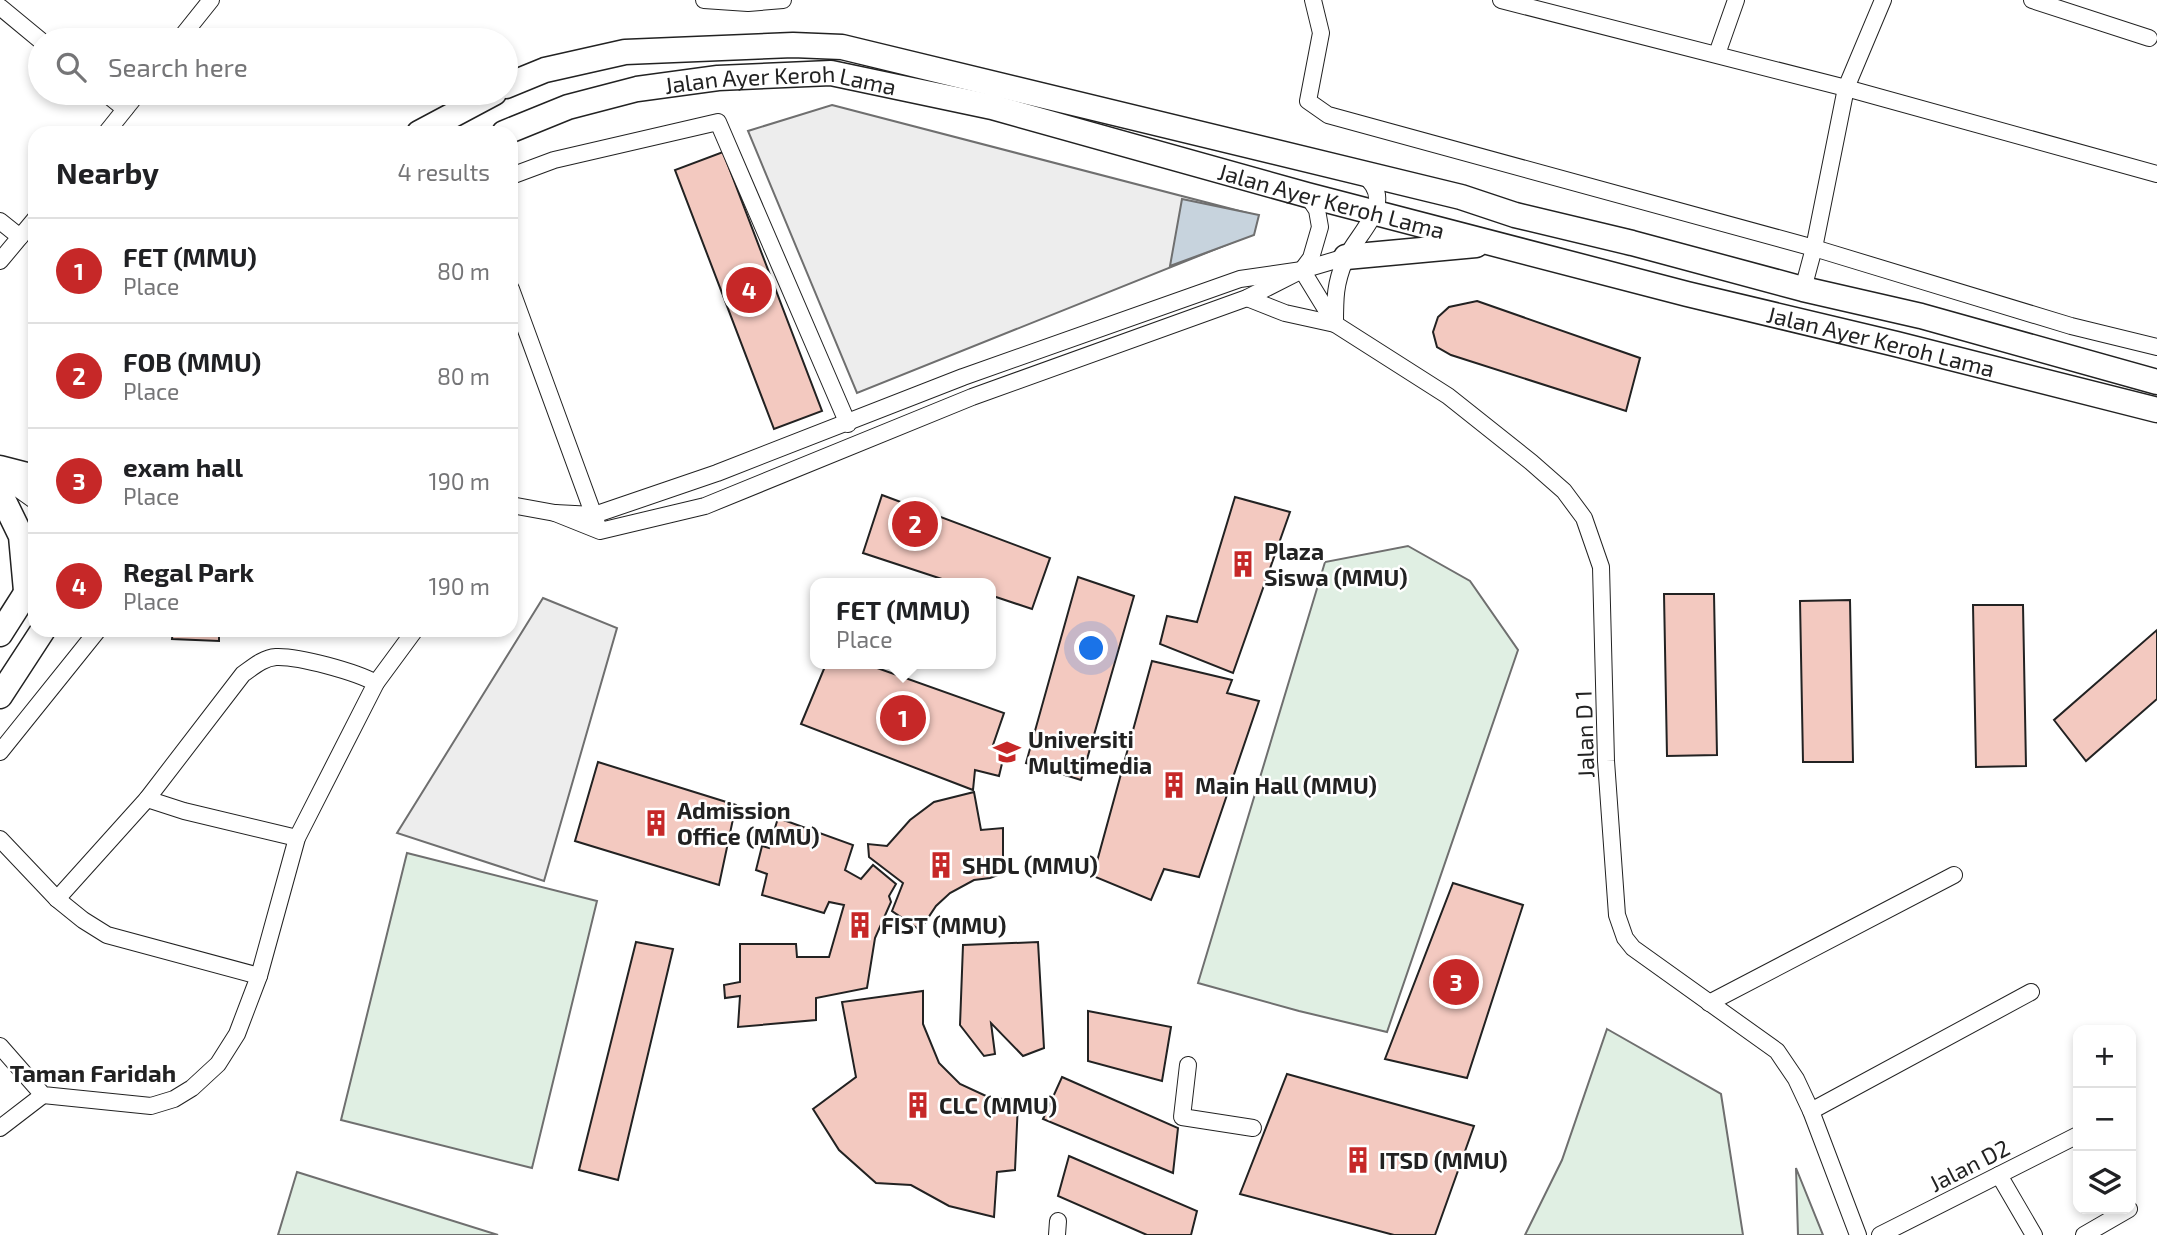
<!DOCTYPE html>
<html lang="en">
<head>
<meta charset="utf-8">
<style>
  :root { --surface:#fff; --page:#f6f6f6; --text:#202124; --muted:#757577; --line:#e0e0e0; --accent:#c62828 }
  body { margin:0; font-family:"Exo 2",sans-serif; background:var(--page); color:var(--text) }
  .controls { position:absolute; right:21px; bottom:21px; display:grid; overflow:hidden; border-radius:14px; box-shadow:0 4px 10px #0003 }
  .controls button { width:63px; height:63px; display:grid; place-items:center; padding:0; border:0; border-bottom:2px solid var(--line); background:var(--surface); color:var(--text); font:35px sans-serif }
  .you { position:absolute; left:1092px; top:649px; width:24px; height:24px; margin:-18px; border:5px solid #fff; border-radius:50%; background:#1a73e8; box-shadow:0 0 0 10px #1a73e833 }
  .badge { display:grid; place-items:center; width:46px; height:46px; border-radius:50%; background:var(--accent); color:#fff; font-size:23px; font-weight:700 }
  .pin { position:absolute; translate:-50% -50%; border:4px solid #fff; box-shadow:0 2px 7px #0006 }
  .popup { position:absolute; left:810px; top:578px; width:186px; height:91px; box-sizing:border-box; display:grid; place-content:center; border-radius:14px; background:var(--surface); filter:drop-shadow(0 2px 5px #0005); font-size:23px; white-space:nowrap; color:var(--muted) }
  .popup b { font-size:26px; color:var(--text) }
  .popup::after { content:''; position:absolute; left:50%; top:100%; margin-left:-14px; border:14px solid transparent; border-top-color:var(--surface) }
  .list { margin:0; padding:0; list-style:none }
  h2 { display:flex; justify-content:space-between; align-items:center; height:91px; margin:0; padding:0 28px; font-size:30px }
  h2 small { font-size:23px; font-weight:400; color:var(--muted) }
  .list li { display:grid; grid-template-columns:46px 1fr auto; gap:21px; align-items:center; box-sizing:border-box; height:105px; padding:0 28px; border-top:2px solid var(--line) }
  .list b { display:block; font-size:26px; white-space:nowrap }
  .list p { margin:0; font-size:23px; white-space:nowrap; color:var(--muted) }
  .list em { font-size:23px; font-style:normal; color:var(--muted) }
  .icon { flex:none; width:38px; height:38px; fill:none; stroke:currentColor; stroke-width:2; stroke-linecap:round; stroke-linejoin:round }
  .map { position:relative; flex:none; width:2157px; height:1235px; overflow:hidden }
  .search { position:absolute; background:var(--surface); box-shadow:0 4px 10px #0003; left:28px; top:28px; width:490px; height:77px; display:flex; align-items:center; gap:18px; box-sizing:border-box; padding:0 24px; border-radius:38px; color:var(--muted); font-size:26px }
  .panel { position:absolute; background:var(--surface); box-shadow:0 4px 10px #0003; left:28px; top:126px; width:490px; height:511px; border-radius:21px }
  .map>svg:first-child { display:block }
  .green { fill:#e0efe3; stroke:#6f6f6f; stroke-width:2 }
  .parking { fill:#ededed; stroke:#6f6f6f; stroke-width:2 }
  .water { fill:#c7d3dd; stroke:#6f6f6f; stroke-width:2 }
  .building { fill:#f3c9c0; stroke:#222; stroke-width:2 }
  .lines { fill:none; stroke-linecap:round; stroke-linejoin:round }
  .minor-casing { stroke:#222; stroke-width:18 }
  .primary-casing { stroke:#222; stroke-width:27 }
  .minor { stroke:#fff; stroke-width:16 }
  .primary { stroke:#fff; stroke-width:24 }
  .labels { text-anchor:middle; dominant-baseline:central; stroke-width:5; stroke-linejoin:round; paint-order:stroke }
  .street-label { font-size:23px; fill:#222; stroke:#fff }
  .poi-label { font-size:23px; font-weight:bold; fill:#222; stroke:#fff; text-anchor:start }
  .neighbourhood-label { font-size:24px; font-weight:bold; fill:#222; stroke:#fff }
</style>
</head>
<body>
<div class="map">
<svg width="2157" height="1235" viewBox="0 0 2157 1235">
  <rect width="100%" height="100%" fill="#fff"/>
  <g class="green">
    <path d="M 1408,546 L 1470,581 L 1518,650 L 1387,1032 L 1299,1011 L 1198,983 L 1325,562 Z"/>
    <path d="M 407,853 L 597,901 L 532,1168 L 341,1120 Z"/>
    <path d="M 1607,1029 L 1721,1094 L 1743,1235 L 1525,1235 L 1562,1160 Z"/>
    <path d="M 1796,1168 L 1823,1235 L 1798,1235 Z"/>
    <path d="M 297,1172 L 498,1235 L 278,1235 Z"/>
  </g>
  <g class="parking">
    <path d="M 832,105 L 1251,214 L 1241,239 L 857,393 L 748,131 Z"/>
    <path d="M 543,598 L 617,628 L 544,881 L 397,833 Z"/>
  </g>
  <path class="water" d="M 1182,199 L 1259,215 L 1254,235 L 1170,266 Z"/>
  <g class="building">
    <path d="M 723,152 L 822,411 L 774,429 L 675,170 Z"/>
    <path d="M 1477,301 L 1640,358 L 1626,411 L 1451,355 L 1437,347 L 1433,332 L 1438,317 L 1449,307 Z"/>
    <path d="M 882,495 L 1050,558 L 1032,609 L 990,595 L 990,583 L 954,583 L 863,553 Z"/>
    <path d="M 1235,497 L 1290,512 L 1233,673 L 1160,644 L 1167,616 L 1197,622 Z"/>
    <path d="M 1078,577 L 1134,596 L 1081,780 L 1026,763 Z"/>
    <path d="M 1664,594 L 1714,594 L 1717,755 L 1667,756 Z"/>
    <path d="M 1850,600 L 1853,762 L 1803,762 L 1800,601 Z"/>
    <path d="M 1973,605 L 2023,605 L 2026,766 L 1976,767 Z"/>
    <path d="M 173,630 L 219,630 L 219,641 L 172,639 Z"/>
    <path d="M 2157,630 L 2157,699 L 2086,761 L 2054,720 Z"/>
    <path d="M 1152,661 L 1232,680 L 1227,693 L 1259,701 L 1199,877 L 1164,869 L 1151,900 L 1093,876 Z"/>
    <path d="M 826,664 L 866,664 L 1004,713 L 993,745 L 1005,751 L 999,776 L 975,770 L 973,790 L 801,724 Z"/>
    <path d="M 598,762 L 736,805 L 719,885 L 575,841 Z"/>
    <path d="M 974,792 L 981,830 L 1003,828 L 1003,873 L 990,878 L 974,880 L 950,893 L 936,906 L 920,930 L 892,911 L 903,883 L 869,857 L 868,844 L 887,846 L 910,820 L 934,802 Z"/>
    <path d="M 778,818 L 853,845 L 845,870 L 861,879 L 873,865 L 896,884 L 889,896 L 891,902 L 875,938 L 867,988 L 816,998 L 816,1020 L 738,1027 L 740,996 L 725,998 L 724,985 L 740,982 L 740,944 L 796,944 L 797,957 L 829,957 L 844,905 L 829,902 L 824,913 L 762,895 L 767,874 L 756,870 L 762,846 L 769,848 Z"/>
    <path d="M 1453,883 L 1523,905 L 1467,1078 L 1385,1059 Z"/>
    <path d="M 636,942 L 673,949 L 618,1180 L 579,1170 Z"/>
    <path d="M 1038,942 L 1044,1048 L 1023,1056 L 991,1023 L 995,1054 L 984,1056 L 960,1025 L 963,945 Z"/>
    <path d="M 923,991 L 923,1024 L 939,1063 L 960,1084 L 986,1096 L 1018,1102 L 1015,1170 L 997,1172 L 994,1217 L 949,1206 L 911,1185 L 876,1183 L 839,1150 L 813,1109 L 856,1077 L 842,1002 Z"/>
    <path d="M 1088,1011 L 1171,1027 L 1162,1081 L 1088,1061 Z"/>
    <path d="M 1287,1074 L 1474,1126 L 1435,1235 L 1394,1235 L 1240,1194 Z"/>
    <path d="M 1062,1077 L 1178,1128 L 1173,1173 L 1043,1119 Z"/>
    <path d="M 1069,1156 L 1197,1211 L 1191,1235 L 1147,1235 L 1058,1196 Z"/>
  </g>
  <g class="lines">
    <defs>
      <g id="minor">
        <path d="M 704,0 L 748,3 L 783,0"/>
        <path d="M 1313,0 L 1321,33 L 1308,101 L 1328,115 L 1814,248 L 2071,326 L 2157,347"/>
        <path d="M 1501,0 L 1846,88 L 2157,174"/>
        <path d="M 2032,0 L 2149,38"/>
        <path d="M 0,7 L 40,40"/>
        <path d="M 179,40 L 211,0"/>
        <path d="M 1717,54 L 1736,0"/>
        <path d="M 105,93 L 125,109"/>
        <path d="M 106,133 L 138,93"/>
        <path d="M 511,176 L 554,160 L 718,122 L 848,424"/>
        <path d="M 0,221 L 20,237"/>
        <path d="M 0,261 L 35,219"/>
        <path d="M 1302,270 L 1335,324 L 1448,396 L 1531,462 L 1564,491 L 1584,518 L 1601,567 L 1606,761 L 1617,915 L 1625,938 L 1633,948 L 1777,1051 L 1796,1079 L 1811,1111 L 1858,1235"/>
        <path d="M 511,289 L 597,524"/>
        <path d="M 1803,289 L 1814,248 L 1846,88 L 1883,0"/>
        <path d="M 1247,298 L 1285,313 L 1335,324 C 1335,298 1335,284 1345,260 C 1357,233 1399,201 1363,175"/>
        <path d="M 0,476 L 35,501"/>
        <path d="M 511,505 L 555,513 L 594,515 L 717,473 L 963,377 L 1240,279 L 1302,270 L 1346,257"/>
        <path d="M 555,513 L 600,531 L 705,506 L 972,397 L 1247,298 L 1302,270 L 1311,258 L 1320,227 L 1317,210 L 1307,195"/>
        <path d="M 0,752 L 98,630"/>
        <path d="M 147,799 L 184,811 L 297,838"/>
        <path d="M 0,839 L 57,899 L 83,920 L 107,935 L 259,976"/>
        <path d="M 57,899 L 147,799 L 243,674 C 253,667 263,658 276,657 C 299,656 356,672 376,683"/>
        <path d="M 1709,1003 L 1954,875"/>
        <path d="M 0,1046 L 43,1095 L 151,1106 L 174,1099 L 192,1088 L 218,1064 L 237,1034 L 259,976 L 297,838 L 376,683 L 415,630"/>
        <path d="M 1188,1065 L 1182,1117 L 1253,1128"/>
        <path d="M 1811,1111 L 2031,992"/>
        <path d="M 0,1128 L 43,1095"/>
        <path d="M 1999,1175 L 2034,1235"/>
        <path d="M 1057,1235 L 1058,1221"/>
        <path d="M 1880,1235 L 2078,1135"/>
        <path d="M 2084,1235 L 2129,1209"/>
      </g>
      <g id="primary">
        <path d="M 506,86 L 545,70 L 625,52 L 793,45 L 842,47 L 1461,197 L 1515,215 L 1632,243 L 1803,289 L 1921,316 L 2157,382"/>
        <path d="M 419,133 L 494,93"/>
        <path id="s1" d="M 504,133 L 568,107 L 637,89 L 718,78 L 831,73 L 992,107 L 1307,195 L 1687,294 L 1896,344 L 2157,410"/>
        <path d="M 1346,257 L 1476,245"/>
        <path d="M 0,468 L 35,477"/>
        <path d="M 0,493 L 21,536 L 26,591"/>
        <path d="M 0,634 L 35,579"/>
        <path d="M 0,696 L 43,630"/>
      </g>
    </defs>
    <use href="#minor" class="minor-casing"/>
    <use href="#primary" class="primary-casing"/>
    <use href="#minor" class="minor"/>
    <use href="#primary" class="primary"/>
  </g>
  <defs>
    <symbol id="building-bare" viewBox="-9 -9 18 18"><path d="M-4-6H4V6H1V3H-1V6H-4ZM-2.5-4.3h1.7v1.8h-1.7ZM.8-4.3h1.7v1.8H.8ZM-2.5-1h1.7V.8h-1.7ZM.8-1h1.7V.8H.8Z" fill="#c62828" stroke="#fff" stroke-width="2.5" paint-order="stroke"/></symbol>
    <symbol id="university-bare" viewBox="-9 -9 18 18"><path d="M0-5L7-2L0 1L-7-2ZM-4 1L0 2.5L4 1V4Q0 6-4 4Z" fill="#c62828" stroke="#fff" stroke-width="2.5" paint-order="stroke"/></symbol>
  </defs>
  <g fill-rule="evenodd">
    <use href="#building-bare" x="1224" y="545" width="38" height="38"/>
    <use href="#university-bare" x="988" y="733" width="38" height="38"/>
    <use href="#building-bare" x="1155" y="766" width="38" height="38"/>
    <use href="#building-bare" x="637" y="804" width="38" height="38"/>
    <use href="#building-bare" x="922" y="846" width="38" height="38"/>
    <use href="#building-bare" x="841" y="906" width="38" height="38"/>
    <use href="#building-bare" x="899" y="1086" width="38" height="38"/>
    <use href="#building-bare" x="1339" y="1141" width="38" height="38"/>
  </g>
  <g class="labels">
    <g class="street-label">
      <text stroke="none"><textPath href="#s1" startOffset="285">Jalan Ayer Keroh Lama</textPath></text>
      <text stroke="none"><textPath href="#s1" startOffset="852">Jalan Ayer Keroh Lama</textPath></text>
      <text stroke="none"><textPath href="#s1" startOffset="1419">Jalan Ayer Keroh Lama</textPath></text>
      <text transform="translate(1584 734) rotate(-92)">Jalan D 1</text>
      <text transform="translate(1969 1165) rotate(-27)">Jalan D2</text>
    </g>
    <g class="poi-label">
      <text x="1264" y="551">Plaza<tspan x="1264" dy="26">Siswa (MMU)</tspan></text>
      <text x="1028" y="739">Universiti<tspan x="1028" dy="26">Multimedia</tspan></text>
      <text x="1195" y="785">Main Hall (MMU)</text>
      <text x="677" y="810">Admission<tspan x="677" dy="26">Office (MMU)</tspan></text>
      <text x="962" y="865">SHDL (MMU)</text>
      <text x="881" y="925">FIST (MMU)</text>
      <text x="939" y="1105">CLC (MMU)</text>
      <text x="1379" y="1160">ITSD (MMU)</text>
    </g>
    <g class="neighbourhood-label">
      <text x="93" y="1072">Taman Faridah</text>
    </g>
  </g>
</svg>
<div class="controls">
<button>+</button>
<button>−</button>
<button><svg class="icon" aria-label="layers" viewBox="0 0 24 24"><path d="M12 4l9 5-9 5-9-5zM3 14l9 5 9-5"/></svg></button>
</div>
<div class="you"></div>
<div class="pin badge" style="left:903px;top:718px">1</div>
<div class="popup"><b>FET (MMU)</b>Place</div>
<div class="pin badge" style="left:915px;top:524px">2</div>
<div class="pin badge" style="left:1456px;top:982px">3</div>
<div class="pin badge" style="left:749px;top:290px">4</div>
<div class="search"><svg class="icon" aria-label="search" viewBox="0 0 24 24"><circle cx="10" cy="10" r="6"/><path d="M15 15l6 6"/></svg>Search here</div>
<section class="panel">
<h2>Nearby<small>4 results</small></h2>
<ul class="list">
<li><span class="badge">1</span><div><b>FET (MMU)</b><p>Place</p></div><em>80 m</em></li>
<li><span class="badge">2</span><div><b>FOB (MMU)</b><p>Place</p></div><em>80 m</em></li>
<li><span class="badge">3</span><div><b>exam hall</b><p>Place</p></div><em>190 m</em></li>
<li><span class="badge">4</span><div><b>Regal Park</b><p>Place</p></div><em>190 m</em></li>
</ul>
</section>
</div>
</body>
</html>
